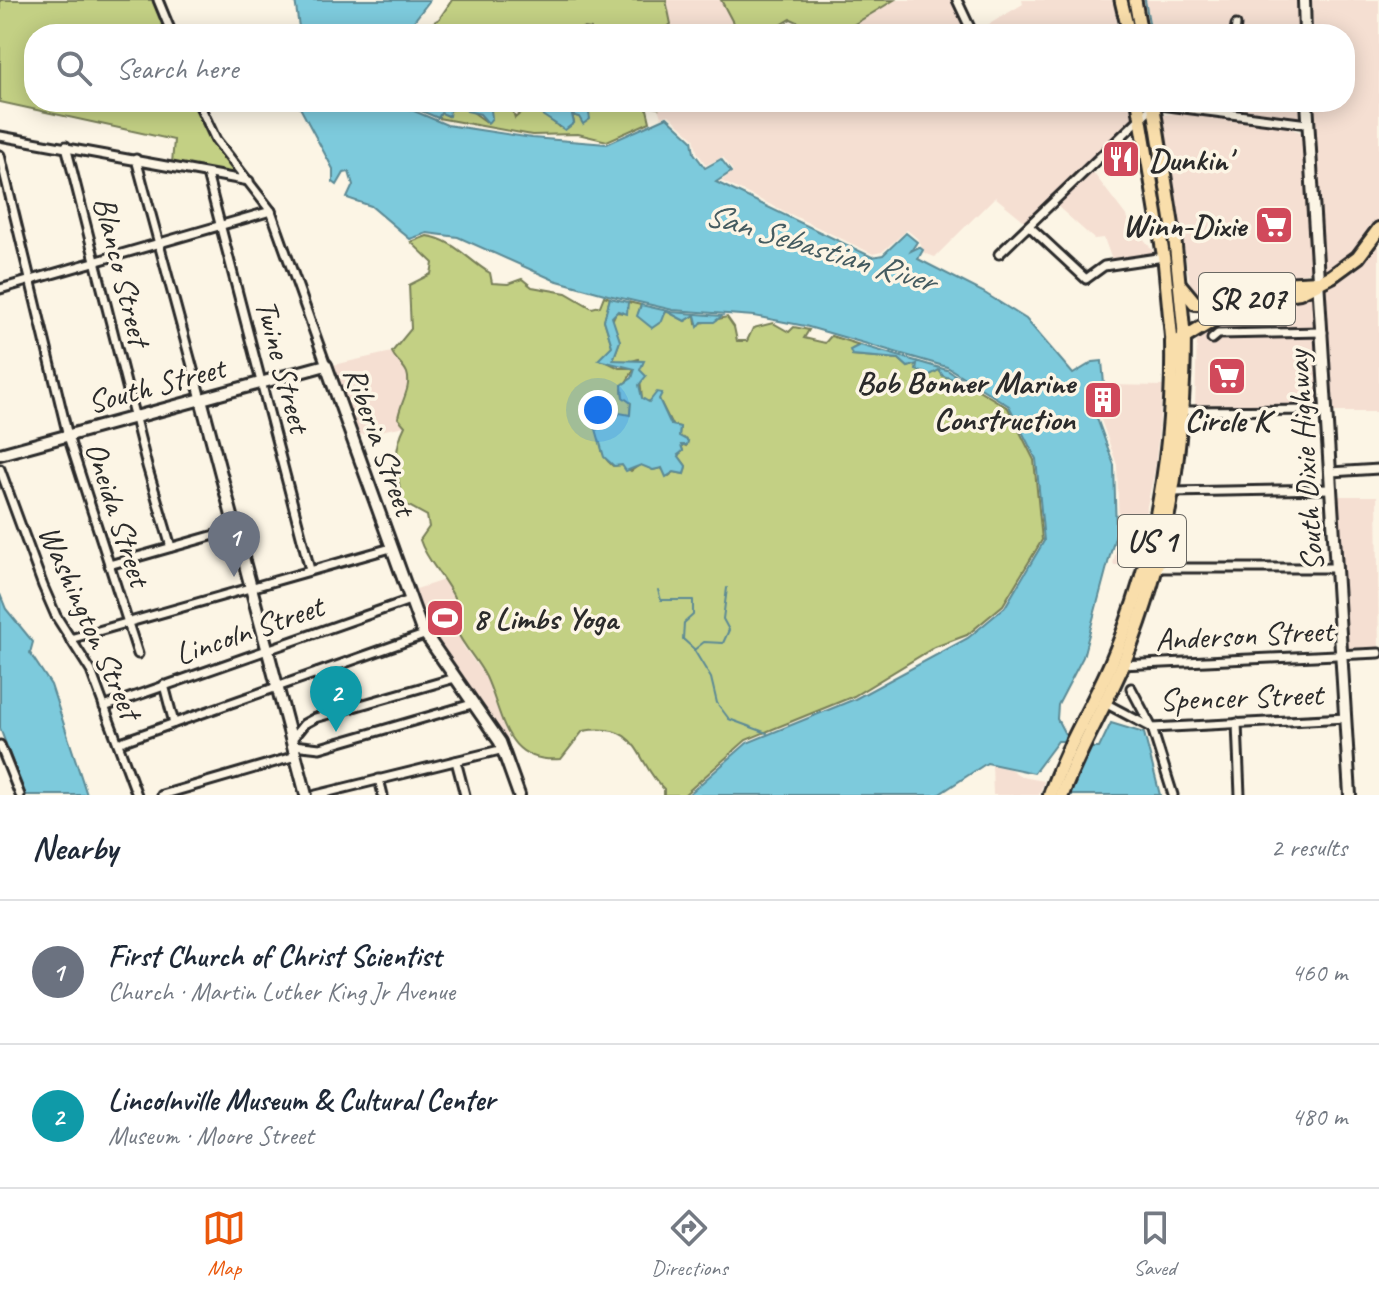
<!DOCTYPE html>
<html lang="en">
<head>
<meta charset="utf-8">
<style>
  :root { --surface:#fff; --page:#f2f2f3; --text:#1f2937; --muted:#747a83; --line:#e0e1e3; --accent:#ea580c }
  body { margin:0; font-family:Caveat,sans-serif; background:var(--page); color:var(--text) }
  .you { position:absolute; left:598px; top:410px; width:28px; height:28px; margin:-20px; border:6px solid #fff; border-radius:50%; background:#1a73e8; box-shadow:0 0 0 12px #1a73e833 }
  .badge { display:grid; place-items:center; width:52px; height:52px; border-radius:50%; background:var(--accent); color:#fff; font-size:26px; font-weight:700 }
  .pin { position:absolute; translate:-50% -66px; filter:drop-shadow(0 2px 4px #0008) }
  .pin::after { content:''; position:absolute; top:42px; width:28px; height:24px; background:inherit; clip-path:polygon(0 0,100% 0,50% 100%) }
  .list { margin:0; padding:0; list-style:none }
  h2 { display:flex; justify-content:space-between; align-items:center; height:104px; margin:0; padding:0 32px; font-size:34px }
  h2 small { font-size:26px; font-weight:400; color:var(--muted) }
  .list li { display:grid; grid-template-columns:52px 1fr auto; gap:24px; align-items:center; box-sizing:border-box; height:144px; padding:0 32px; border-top:2px solid var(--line) }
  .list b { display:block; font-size:30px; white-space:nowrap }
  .list p { margin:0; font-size:26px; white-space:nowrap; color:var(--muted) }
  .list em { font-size:26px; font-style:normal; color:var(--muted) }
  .icon { flex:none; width:44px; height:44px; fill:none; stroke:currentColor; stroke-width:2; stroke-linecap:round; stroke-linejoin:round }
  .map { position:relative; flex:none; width:1379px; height:795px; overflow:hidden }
  .search { position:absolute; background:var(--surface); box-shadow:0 4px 20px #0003; left:24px; right:24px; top:24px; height:88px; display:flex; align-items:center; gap:20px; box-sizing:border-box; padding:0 28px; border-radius:32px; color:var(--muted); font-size:30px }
  .sheet { height:392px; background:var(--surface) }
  nav { display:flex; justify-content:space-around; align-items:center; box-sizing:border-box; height:112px; border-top:2px solid var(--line); background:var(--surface); font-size:22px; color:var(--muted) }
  nav a { display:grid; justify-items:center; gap:4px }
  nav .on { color:var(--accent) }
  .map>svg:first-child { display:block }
  .built { fill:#f5dfd2 }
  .green { fill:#c3d084; stroke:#777e58; stroke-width:2 }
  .water { fill:#7dcadc; stroke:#5c8a95; stroke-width:2 }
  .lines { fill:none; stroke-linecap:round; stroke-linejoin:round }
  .stream { stroke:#5c8a95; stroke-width:2 }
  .street-casing { stroke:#2b2b2b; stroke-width:13 }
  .secondary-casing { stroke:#2b2b2b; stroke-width:16 }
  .primary-casing { stroke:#2b2b2b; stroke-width:17 }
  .highway-casing { stroke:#2b2b2b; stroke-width:18 }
  .street { stroke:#fcf5e5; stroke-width:7 }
  .secondary { stroke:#fcf5e5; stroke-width:10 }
  .primary { stroke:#f9deab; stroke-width:11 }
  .highway { stroke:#f9deab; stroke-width:12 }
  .labels { text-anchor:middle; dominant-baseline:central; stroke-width:7; stroke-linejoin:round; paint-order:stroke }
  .shield { fill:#fcf5e5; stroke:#6a6863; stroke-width:2 }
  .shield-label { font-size:30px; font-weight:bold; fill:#2b2b2b }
  .poi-label { font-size:32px; font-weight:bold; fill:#2b2b2b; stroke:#fcf5e5; text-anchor:start }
  .street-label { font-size:32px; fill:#2b2b2b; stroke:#fcf5e5 }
  .water-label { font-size:34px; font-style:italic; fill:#445b60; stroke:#fcf5e5 }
</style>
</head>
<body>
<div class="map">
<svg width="1379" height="795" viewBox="0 0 1379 795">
  <rect width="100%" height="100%" fill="#fcf5e5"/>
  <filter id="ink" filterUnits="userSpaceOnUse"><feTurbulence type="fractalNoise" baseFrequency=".0125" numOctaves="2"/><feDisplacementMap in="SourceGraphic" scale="16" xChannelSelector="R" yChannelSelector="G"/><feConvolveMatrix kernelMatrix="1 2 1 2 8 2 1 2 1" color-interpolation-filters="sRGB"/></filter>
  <g filter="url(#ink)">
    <g class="built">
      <path d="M 666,0 L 721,0 L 739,34 L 659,34 L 671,24 Z"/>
      <path d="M 894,0 L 953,0 L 966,34 L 838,34 Z"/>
      <path d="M 1022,0 L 1113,0 L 1119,34 L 976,32 L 1023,4 Z"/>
      <path d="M 1146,0 L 1301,0 L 1302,34 L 1238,34 L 1239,22 L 1234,21 L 1232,34 L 1152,34 Z"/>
      <path d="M 1307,0 L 1379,0 L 1379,223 L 1364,246 L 1322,277 L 1310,102 L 1345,102 L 1345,34 L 1308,34 Z"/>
      <path d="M 656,102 L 1122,102 L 1134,105 L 1136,116 L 1027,223 L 995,197 L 935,257 L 924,253 L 919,240 L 907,230 L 882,252 L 873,254 L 721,181 L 733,171 L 723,157 L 706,165 L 697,152 L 694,138 L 669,115 L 661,117 Z"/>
      <path d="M 1233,102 L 1304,102 L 1305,121 L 1232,111 Z"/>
      <path d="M 1181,112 L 1277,123 L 1303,133 L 1313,262 L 1309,272 L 1192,296 L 1163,115 Z"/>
      <path d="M 1090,166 L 1092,171 L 1156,255 L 1112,260 L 1104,238 L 1094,239 L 1056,205 Z"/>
      <path d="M 1379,235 L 1379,412 L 1330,412 L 1322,284 Z"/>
      <path d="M 1317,287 L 1319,328 L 1218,330 L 1208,341 L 1214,343 L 1219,337 L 1320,335 L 1323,407 L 1195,408 L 1197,334 L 1236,308 Z"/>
      <path d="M 392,352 L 407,371 L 408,383 L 399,410 L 405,426 L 355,436 L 329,366 Z"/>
      <path d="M 1106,385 L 1163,386 L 1155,470 L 1134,565 L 1113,565 L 1119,533 L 1117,465 L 1091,392 Z"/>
      <path d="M 1335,496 L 1377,496 L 1379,649 L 1346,651 Z"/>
      <path d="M 444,580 L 453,592 L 461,616 L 463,646 L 485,676 L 508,738 L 507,746 L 427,633 L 410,591 Z"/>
      <path d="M 992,764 L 1010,769 L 1022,777 L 1044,781 L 1039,795 L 993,795 Z"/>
    </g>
    <g class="green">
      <path d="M 0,0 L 154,0 L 168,34 L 34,34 L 34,102 L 194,102 L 209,137 L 237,175 L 172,163 L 174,140 L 0,102 Z"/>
      <path d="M 452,0 L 666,0 L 671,24 L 659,34 L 591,34 L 591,29 L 583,28 L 585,34 L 568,34 L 566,27 L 561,26 L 563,34 L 410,34 L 415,27 L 420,30 L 439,19 Z"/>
      <path d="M 721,0 L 894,0 L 838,34 L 809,34 L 802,24 L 791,19 L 766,34 L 739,34 Z"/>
      <path d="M 490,102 L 511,105 L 515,118 L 522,112 L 517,102 L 539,102 L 544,114 L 559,127 L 574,122 L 572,115 L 579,117 L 590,110 L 587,102 L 656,102 L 658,108 L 646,105 L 650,122 L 607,141 L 578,134 L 532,135 L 438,118 L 441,112 L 448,116 L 450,110 L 463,105 L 488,123 Z"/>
      <path d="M 427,236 C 453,239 469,261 490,273 L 492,283 L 508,284 L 522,279 L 532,287 L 566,293 L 592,308 L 600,306 L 604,296 L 610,298 L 604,320 L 612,346 L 605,361 L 619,368 L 635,368 L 622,389 L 623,397 L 631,402 L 630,415 L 607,420 C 601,439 596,453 613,466 L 622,465 L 631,471 L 641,464 L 653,470 L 661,468 L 669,476 L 674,472 L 684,474 L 686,466 L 678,455 L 683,451 L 681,444 L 686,446 L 688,441 L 679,436 L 680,427 L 672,425 L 659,399 L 646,402 L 642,398 L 638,359 L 626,363 L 613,360 L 620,341 L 612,321 L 616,312 L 623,313 L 628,302 L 641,305 L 638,314 L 648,323 L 657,323 L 667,311 L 685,321 L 695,315 L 696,324 L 727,317 L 734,327 L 737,341 L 747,341 L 753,328 L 773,323 L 789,332 L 794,327 L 809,330 L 804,338 L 825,343 L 831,336 L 860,345 L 852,349 L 852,355 L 899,359 L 908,367 L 916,364 L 922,374 L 930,375 L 939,370 L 943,376 L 967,383 L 1008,408 L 1034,460 L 1042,540 L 1003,605 L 967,635 L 935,647 L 854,696 L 746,740 L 684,795 L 664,795 L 664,789 C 635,763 642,721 583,731 L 561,759 C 504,764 504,716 486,677 C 478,661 464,647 456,630 C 468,594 430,572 420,540 L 429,527 L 427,516 L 402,502 C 398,474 391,453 405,426 L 398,418 C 400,403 412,388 407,373 C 404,365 395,360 392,352 L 411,329 L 409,285 L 431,274 L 433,263 L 411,242 Z"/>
    </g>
    <g class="water">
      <path d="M 295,0 L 430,0 L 404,34 L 300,34 Z"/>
      <path d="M 297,102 L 393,102 L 447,125 L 532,138 L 607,144 L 667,117 L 692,140 L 694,153 L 705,168 L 721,159 L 731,172 L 716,182 L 872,257 L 883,255 L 906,233 L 917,242 L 911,251 L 919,247 L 923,250 L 918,259 L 983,292 L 1026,319 L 1073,374 L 1093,362 L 1102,361 L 1104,384 L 1087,391 L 1114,465 L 1116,533 L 1083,657 L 1058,705 L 1057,719 L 1066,736 L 1063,741 L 1058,741 L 1034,773 L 987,763 L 938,795 L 688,795 L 747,743 L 855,699 L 968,638 L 1005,607 L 1044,541 L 1036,459 L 1009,406 L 947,367 L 805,326 L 754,316 L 673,310 L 608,295 L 554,280 L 458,237 L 427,233 L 410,239 L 371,206 L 347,198 L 353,185 L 349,172 L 344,173 L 337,185 L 333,182 L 333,169 Z"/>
      <path d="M 400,102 L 490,102 L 492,118 L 488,123 L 480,114 L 467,111 L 463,105 L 450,110 L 449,116 L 441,113 L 438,118 Z"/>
      <path d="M 539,102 L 587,102 L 590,119 L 583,124 L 579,117 L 572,115 L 574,123 L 565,130 L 539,113 Z"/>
      <path d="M 610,298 L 628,302 L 627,314 L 618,311 L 612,317 L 620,341 L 613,360 L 644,361 L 640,370 L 646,376 L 639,385 L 642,398 L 649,402 L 657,392 L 662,393 L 659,399 L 671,425 L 680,427 L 679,436 L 688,441 L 687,445 L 681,445 L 683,451 L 678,455 L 686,466 L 684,474 L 674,472 L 666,477 L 662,468 L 653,470 L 641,465 L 626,471 L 622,465 L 614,466 L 604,457 L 596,429 L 600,420 L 613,420 L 620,413 L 630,415 L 631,403 L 623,397 L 622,385 L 632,378 L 635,369 L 598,360 L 612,346 L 604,320 Z"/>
      <path d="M 641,305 L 672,312 L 722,316 L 714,322 L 702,322 L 698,327 L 695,315 L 685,321 L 666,311 L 662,321 L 652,328 L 637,316 Z"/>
      <path d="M 860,345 L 947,370 L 967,383 L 943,376 L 939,370 L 930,375 L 916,370 L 917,364 L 908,367 L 899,359 L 852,355 L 850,350 Z"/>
      <path d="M 0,594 L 6,609 L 33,642 L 30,653 L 51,685 L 87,795 L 25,795 L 0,728 Z"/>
      <path d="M 1111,723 L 1144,733 L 1160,795 L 1065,795 L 1088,748 L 1099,748 Z"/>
    </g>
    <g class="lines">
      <g class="stream">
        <path d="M 1145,0 L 1151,34"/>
        <path d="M 727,588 L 723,619 L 729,630 L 723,643 L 704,642 L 694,650 L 711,678 L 717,703 L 729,719 L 767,733"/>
        <path d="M 658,590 L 661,600 L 693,600 L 693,615 L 684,623 L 683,639 L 694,649"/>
      </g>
      <defs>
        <g id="street">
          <path d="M 158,0 L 172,34"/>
          <path d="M 957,0 L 973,34"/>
          <path d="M 1235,34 L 1236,25"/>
          <path d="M 198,102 L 216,140 L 271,211 L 326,365"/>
          <path d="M 1137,102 L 1308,124"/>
          <path d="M 1229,114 L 1230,102"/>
          <path d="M 0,136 L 249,181"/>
          <path d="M 66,146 L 147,466 L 171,547"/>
          <path d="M 0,155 L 68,436 L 138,654"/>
          <path d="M 136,159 L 201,399"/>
          <path d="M 207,174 L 310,570"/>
          <path d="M 1029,226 L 1086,279 L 1104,266 L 1164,257"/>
          <path d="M 999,254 L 1153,106"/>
          <path d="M 0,289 L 271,211"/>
          <path d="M 1212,339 L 1218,334 L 1323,332"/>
          <path d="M 1181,411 L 1327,410"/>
          <path d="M 0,469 L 43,586 L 56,616 L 91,671 L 137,795"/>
          <path d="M 1331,472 L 1379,469"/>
          <path d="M 1170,492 L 1332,489"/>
          <path d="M 109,565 L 236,529"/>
          <path d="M 1156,568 L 1337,568"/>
          <path d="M 70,639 L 391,548"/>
          <path d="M 1121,665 L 1379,653"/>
          <path d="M 317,673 L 327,714"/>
          <path d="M 164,685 L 174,723"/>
          <path d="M 1131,688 L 1152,728 L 1173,795"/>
          <path d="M 1103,702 L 1152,728 L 1346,718"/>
          <path d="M 104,707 L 410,600"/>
          <path d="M 1237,723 L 1240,795"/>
          <path d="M 292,739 L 304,724 L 315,718 L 455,678"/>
          <path d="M 118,743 L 424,635"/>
          <path d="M 0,745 L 20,795"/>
          <path d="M 293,745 L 320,748 L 472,704"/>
          <path d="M 456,761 L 465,795"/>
          <path d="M 379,779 L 383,795"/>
          <path d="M 162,795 L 296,756"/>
          <path d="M 316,795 L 504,749"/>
        </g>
        <g id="secondary">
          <path d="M 1304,0 L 1305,34"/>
          <path d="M 1307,102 L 1350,795"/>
          <path d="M 201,399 L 306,795"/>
          <path d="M 0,454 L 326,365 L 421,628 L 500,742 L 519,795"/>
        </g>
        <g id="primary">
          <path d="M 1121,0 L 1129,34"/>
          <path d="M 1135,0 L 1141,34"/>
          <path d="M 1138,102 L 1164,259 L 1172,342"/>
          <path d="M 1153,102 L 1175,241 L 1184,333"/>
        </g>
        <g id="highway">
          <path d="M 1180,285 L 1195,303 L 1222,304"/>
          <path d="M 1229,300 L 1261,285 L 1319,282"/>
          <path d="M 1179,341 L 1246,300 L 1300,292 L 1332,276 L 1358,257 L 1379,229"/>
          <path d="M 1050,795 C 1065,749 1092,707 1111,663 C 1155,560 1174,453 1172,342"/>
          <path d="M 1062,795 C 1079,749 1105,707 1124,662 C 1168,556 1184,447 1184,333"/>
        </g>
      </defs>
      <use href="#street" class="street-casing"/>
      <use href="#secondary" class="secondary-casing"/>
      <use href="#primary" class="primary-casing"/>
      <use href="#highway" class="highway-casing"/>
      <use href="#street" class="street"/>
      <use href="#secondary" class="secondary"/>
      <use href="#primary" class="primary"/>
      <use href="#highway" class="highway"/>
    </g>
  </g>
  <defs>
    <symbol id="restaurant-square" viewBox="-11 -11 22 22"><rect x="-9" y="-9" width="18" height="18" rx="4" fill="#d1495b" stroke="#fcf5e5"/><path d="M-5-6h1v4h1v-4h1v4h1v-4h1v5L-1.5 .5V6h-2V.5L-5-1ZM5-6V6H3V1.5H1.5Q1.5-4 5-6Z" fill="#fff"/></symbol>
    <symbol id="supermarket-square" viewBox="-11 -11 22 22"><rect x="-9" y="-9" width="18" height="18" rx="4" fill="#d1495b" stroke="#fcf5e5"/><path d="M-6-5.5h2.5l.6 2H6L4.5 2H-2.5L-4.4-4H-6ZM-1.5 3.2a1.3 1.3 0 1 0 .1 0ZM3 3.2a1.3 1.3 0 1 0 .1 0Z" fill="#fff"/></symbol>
    <symbol id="building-square" viewBox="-11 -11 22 22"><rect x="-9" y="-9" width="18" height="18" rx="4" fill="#d1495b" stroke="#fcf5e5"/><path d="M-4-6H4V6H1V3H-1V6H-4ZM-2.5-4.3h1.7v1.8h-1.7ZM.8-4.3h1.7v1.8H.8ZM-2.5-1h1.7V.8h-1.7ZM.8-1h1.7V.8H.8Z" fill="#fff"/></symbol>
    <symbol id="stadium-square" viewBox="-11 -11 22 22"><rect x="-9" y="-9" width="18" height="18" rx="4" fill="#d1495b" stroke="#fcf5e5"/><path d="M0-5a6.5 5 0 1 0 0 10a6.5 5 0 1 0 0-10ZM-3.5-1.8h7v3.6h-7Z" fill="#fff"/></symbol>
  </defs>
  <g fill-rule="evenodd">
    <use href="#restaurant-square" x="1099" y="137" width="44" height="44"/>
    <use href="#supermarket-square" x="1252" y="203" width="44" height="44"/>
    <use href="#supermarket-square" x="1205" y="354" width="44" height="44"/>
    <use href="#building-square" x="1081" y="378" width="44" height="44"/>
    <use href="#stadium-square" x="423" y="596" width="44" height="44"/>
  </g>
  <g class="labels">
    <g class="shield">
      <rect x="1199" y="273" width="96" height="52" rx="6"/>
      <rect x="1118" y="515" width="68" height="52" rx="6"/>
    </g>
    <g class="shield-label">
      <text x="1247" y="299">SR 207</text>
      <text x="1152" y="541">US 1</text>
    </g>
    <g class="poi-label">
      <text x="1149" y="159">Dunkin'</text>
      <text x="1246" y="225" text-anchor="end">Winn-Dixie</text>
      <text x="1075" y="382" text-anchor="end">Bob Bonner Marine<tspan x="1075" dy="37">Construction</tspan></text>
      <text x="1227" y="420" text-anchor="middle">Circle K</text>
      <text x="473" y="618">8 Limbs Yoga</text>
    </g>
    <g class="street-label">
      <text transform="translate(122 271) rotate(76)">Blanco Street</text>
      <text transform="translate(283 366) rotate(75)">Twine Street</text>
      <text transform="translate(156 385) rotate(-15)">South Street</text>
      <text transform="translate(380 441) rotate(70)">Riberia Street</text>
      <text transform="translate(1305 461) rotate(-94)">South Dixie Highway</text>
      <text transform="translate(118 514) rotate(72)">Oneida Street</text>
      <text transform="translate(90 622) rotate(66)">Washington Street</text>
      <text transform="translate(249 630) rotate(-19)">Lincoln Street</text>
      <text transform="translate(1244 635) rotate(-3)">Anderson Street</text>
      <text transform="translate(1241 697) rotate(-2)">Spencer Street</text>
    </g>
    <g class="water-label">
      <text transform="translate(820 247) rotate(17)">San Sebastian River</text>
    </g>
  </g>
</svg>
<div class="you"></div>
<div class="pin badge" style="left:234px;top:577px;background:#6b7280">1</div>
<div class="pin badge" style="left:336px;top:732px;background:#0f9aa8">2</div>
<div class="search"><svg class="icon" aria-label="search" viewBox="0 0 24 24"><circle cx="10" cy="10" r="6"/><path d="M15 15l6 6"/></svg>Search here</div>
</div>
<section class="sheet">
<h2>Nearby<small>2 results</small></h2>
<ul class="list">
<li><span class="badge" style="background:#6b7280">1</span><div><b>First Church of Christ Scientist</b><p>Church · Martin Luther King Jr Avenue</p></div><em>460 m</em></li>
<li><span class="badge" style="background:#0f9aa8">2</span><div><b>Lincolnville Museum &amp; Cultural Center</b><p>Museum · Moore Street</p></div><em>480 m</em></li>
</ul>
</section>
<nav>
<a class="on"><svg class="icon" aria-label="map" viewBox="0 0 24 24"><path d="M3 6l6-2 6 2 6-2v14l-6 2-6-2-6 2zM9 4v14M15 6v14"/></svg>Map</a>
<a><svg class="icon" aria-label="directions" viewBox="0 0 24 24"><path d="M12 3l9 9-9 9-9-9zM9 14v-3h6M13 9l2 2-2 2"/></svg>Directions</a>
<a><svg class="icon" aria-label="saved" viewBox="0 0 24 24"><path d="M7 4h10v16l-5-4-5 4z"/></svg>Saved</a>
</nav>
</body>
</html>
